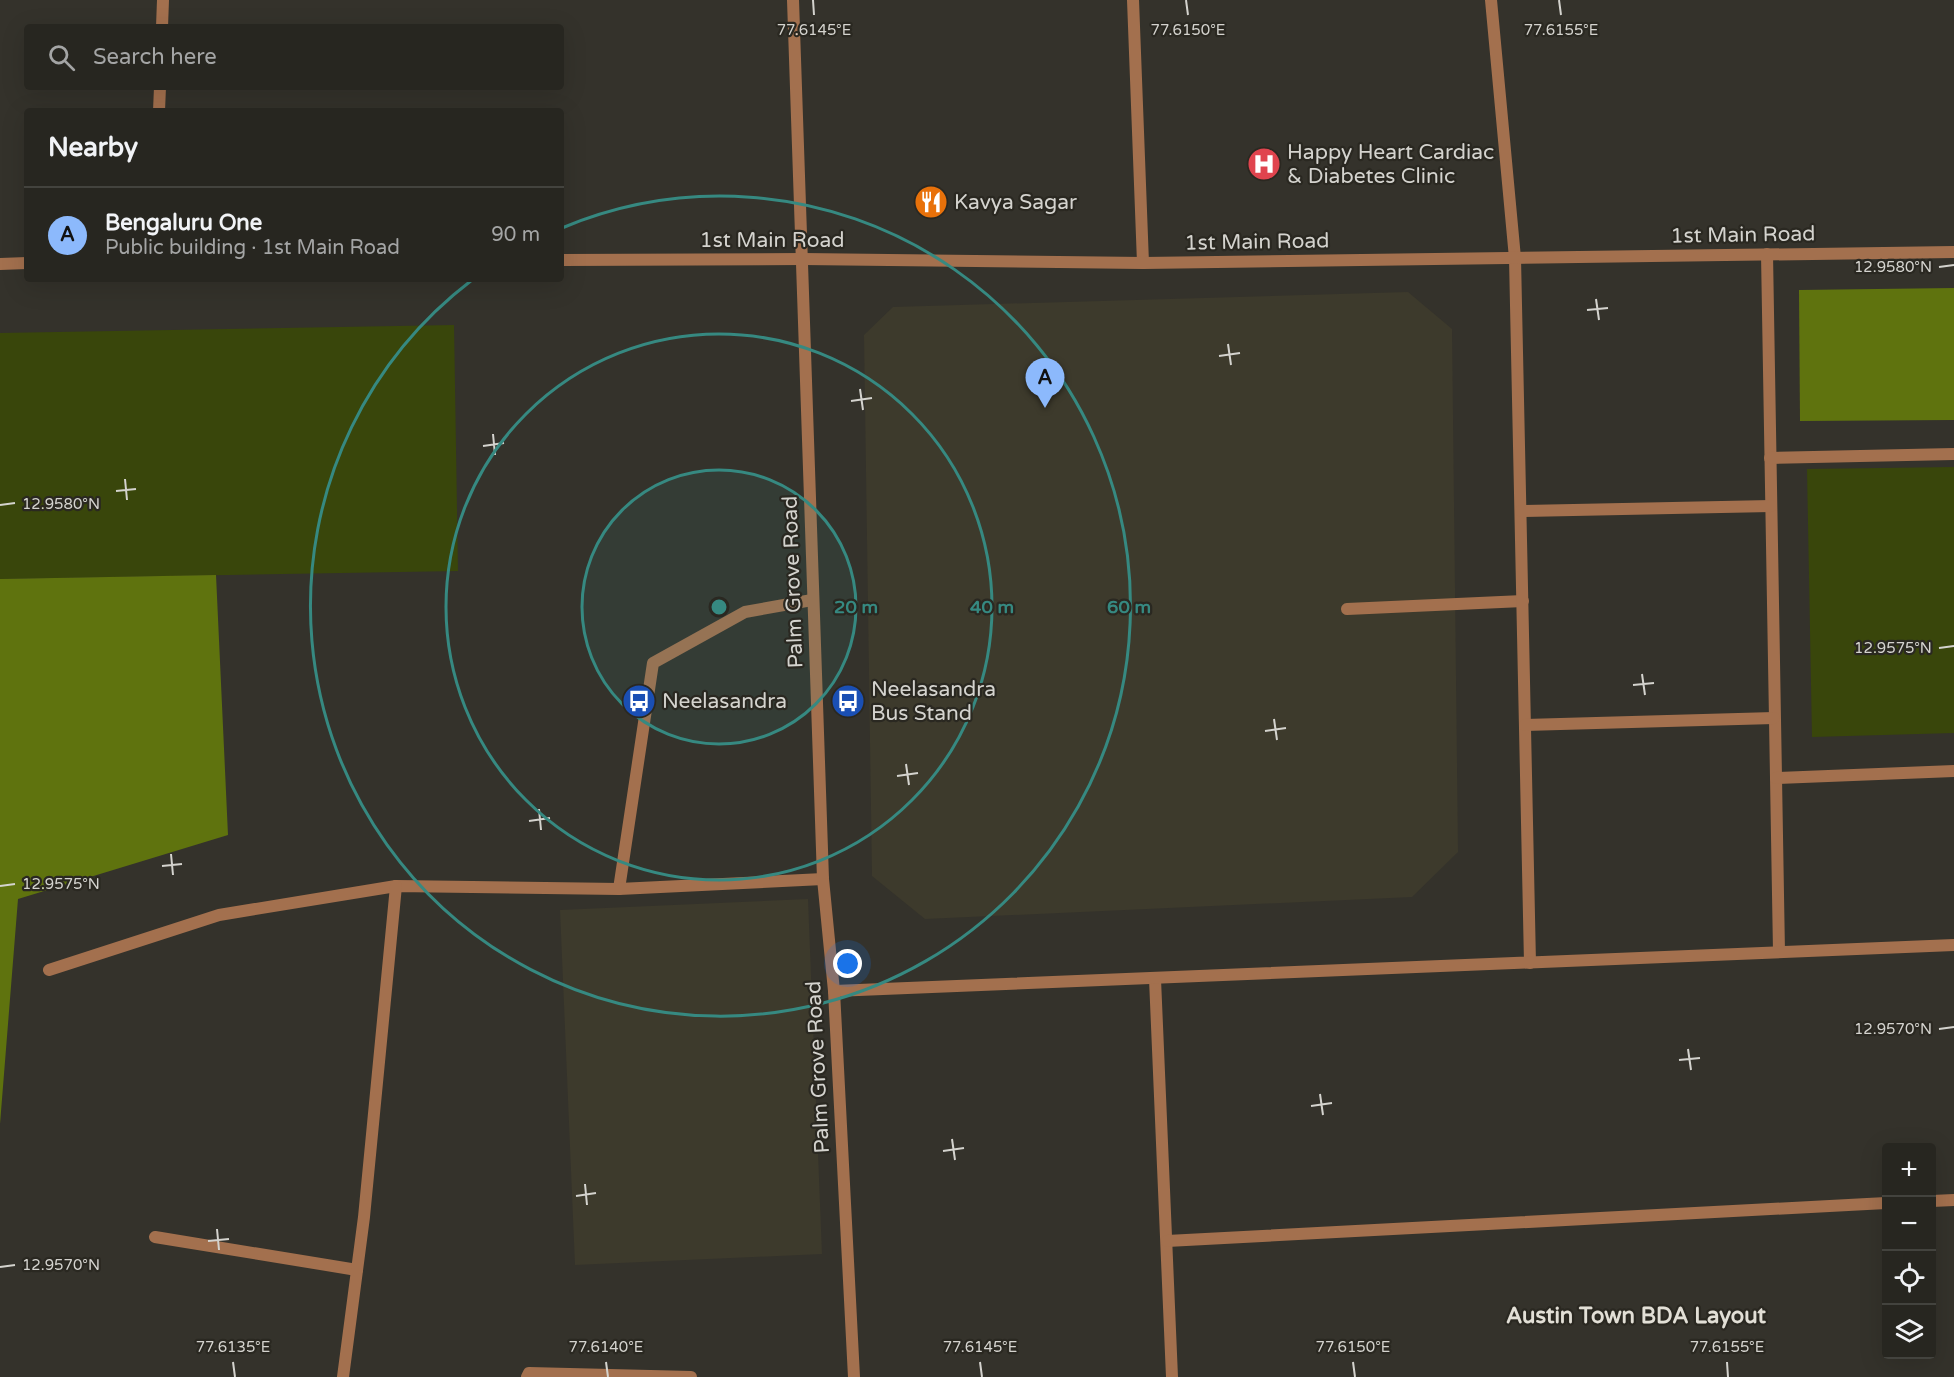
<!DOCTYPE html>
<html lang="en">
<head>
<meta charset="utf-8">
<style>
  :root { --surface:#272620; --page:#33322d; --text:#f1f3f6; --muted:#a4a5a5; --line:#43433e; --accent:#8cb9fc }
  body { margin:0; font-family:"Varela Round",sans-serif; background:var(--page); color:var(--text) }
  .controls { position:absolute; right:18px; bottom:18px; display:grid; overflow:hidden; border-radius:6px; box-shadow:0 6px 24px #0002 }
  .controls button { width:54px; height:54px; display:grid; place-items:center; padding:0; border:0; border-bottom:2px solid var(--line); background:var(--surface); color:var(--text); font:30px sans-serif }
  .you { position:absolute; left:848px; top:964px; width:21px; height:21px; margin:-15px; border:4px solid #fff; border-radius:50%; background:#1a73e8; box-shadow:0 0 0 9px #1a73e833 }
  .badge { display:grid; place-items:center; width:39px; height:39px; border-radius:50%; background:var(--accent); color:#111; font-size:20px; font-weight:700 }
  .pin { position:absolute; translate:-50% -50px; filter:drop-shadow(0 2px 3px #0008) }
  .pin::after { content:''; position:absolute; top:32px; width:21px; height:18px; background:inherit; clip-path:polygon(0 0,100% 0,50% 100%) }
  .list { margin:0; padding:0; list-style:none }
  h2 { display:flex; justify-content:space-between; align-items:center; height:78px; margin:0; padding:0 24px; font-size:26px }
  h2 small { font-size:20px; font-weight:400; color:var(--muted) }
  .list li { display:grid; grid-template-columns:39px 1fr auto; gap:18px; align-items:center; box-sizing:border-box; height:96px; padding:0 24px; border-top:2px solid var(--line) }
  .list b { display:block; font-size:22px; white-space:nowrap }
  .list p { margin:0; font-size:20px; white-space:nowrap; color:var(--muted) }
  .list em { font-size:20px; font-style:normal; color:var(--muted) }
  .icon { flex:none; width:33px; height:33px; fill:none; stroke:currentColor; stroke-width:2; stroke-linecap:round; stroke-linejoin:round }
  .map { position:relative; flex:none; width:1954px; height:1377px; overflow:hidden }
  .search { position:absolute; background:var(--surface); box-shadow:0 6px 24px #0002; left:24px; top:24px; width:540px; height:66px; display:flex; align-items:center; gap:15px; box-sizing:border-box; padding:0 21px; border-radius:6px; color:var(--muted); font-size:22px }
  .panel { position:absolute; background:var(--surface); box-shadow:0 6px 24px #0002; left:24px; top:108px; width:540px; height:174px; border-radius:6px }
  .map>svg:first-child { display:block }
  .built { fill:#3d3a2c }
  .green { fill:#39460b }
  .forest { fill:#5f730e }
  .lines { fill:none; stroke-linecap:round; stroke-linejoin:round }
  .service { stroke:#a3704e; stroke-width:12 }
  .minor { stroke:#a3704e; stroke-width:12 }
  .tertiary { stroke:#a3704e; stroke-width:12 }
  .ticks { fill:none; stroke:#d4d3ce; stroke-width:2 }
  .ring { fill:none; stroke:#368981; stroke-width:3 }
  .labels { text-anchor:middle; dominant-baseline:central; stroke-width:4.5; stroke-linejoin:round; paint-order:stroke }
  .poi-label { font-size:21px; fill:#d4d3ce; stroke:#2a2821; text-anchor:start }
  .street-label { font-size:21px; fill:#d4d3ce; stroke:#2a2821 }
  .neighbourhood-label { font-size:22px; font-weight:bold; fill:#e2dfd6; stroke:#2a2821 }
  .ticks-label { font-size:15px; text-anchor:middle; fill:#d4d3ce; stroke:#2a2821; stroke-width:4.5; stroke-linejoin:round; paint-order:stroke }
  .centre { fill:#368981; stroke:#2a2821; stroke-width:3 }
  .ring-label { font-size:18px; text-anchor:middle; font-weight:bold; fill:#368981; stroke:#2a2821; stroke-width:4.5; stroke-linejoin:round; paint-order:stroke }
</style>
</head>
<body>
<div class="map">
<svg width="1954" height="1377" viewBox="0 0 1954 1377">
  <rect width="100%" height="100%" fill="#34322b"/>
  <g class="built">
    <path d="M 1408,292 L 1452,329 L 1458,852 L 1412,897 L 925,919 L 872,876 L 864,335 L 893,307 Z"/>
    <path d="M 808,899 L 822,1254 L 575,1265 L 560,910 Z"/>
  </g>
  <g class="green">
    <path d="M 454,325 L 458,571 L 0,579 L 0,333 Z"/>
    <path d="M 1954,467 L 1954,733 L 1812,737 L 1807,469 Z"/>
  </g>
  <g class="forest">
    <path d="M 1954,288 L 1954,420 L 1800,421 L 1799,290 Z"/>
    <path d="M 216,575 L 228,835 L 18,899 L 0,1124 L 0,579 Z"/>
  </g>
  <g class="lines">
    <g class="service">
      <path d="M 1347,609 L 1523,601"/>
      <path d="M 619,889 L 653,663 L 745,612 L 812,600"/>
    </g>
    <g class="minor">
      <path d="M 1133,0 L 1143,263"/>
      <path d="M 1491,0 L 1515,258 L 1530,963"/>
      <path d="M 162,27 L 163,0"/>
      <path d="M 159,111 L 160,87"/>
      <path d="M 1767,254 L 1779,952"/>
      <path d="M 1770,458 L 1954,454"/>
      <path d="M 1521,511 L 1771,506"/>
      <path d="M 1525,725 L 1774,718"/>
      <path d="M 1776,778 L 1954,771"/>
      <path d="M 49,970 L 219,915 L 396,886 L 619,889 L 823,879"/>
      <path d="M 1155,979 L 1172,1377"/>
      <path d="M 834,991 L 1954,945"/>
      <path d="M 1932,1201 L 1954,1200"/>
      <path d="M 155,1237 L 357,1270"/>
      <path d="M 1167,1241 L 1886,1203"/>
      <path d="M 343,1377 L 364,1217 L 396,886"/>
      <path d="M 527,1377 L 529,1373 L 691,1377"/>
    </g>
    <g class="tertiary">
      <path d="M 793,0 L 823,879 L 834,991 L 854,1377"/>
      <path d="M 561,260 L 803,259 L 1143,263 L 1954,252"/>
      <path d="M 0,264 L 27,263"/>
    </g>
  </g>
  <path class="ticks" d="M 813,0 L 814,15M 1186,0 L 1188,15M 1559,0 L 1561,15M 1939,267 L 1954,265M 1596,299 L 1599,320M 1587,310 L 1608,308M 1228,344 L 1231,365M 1219,356 L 1240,353M 860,389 L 863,410M 851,401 L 872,398M 493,434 L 495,455M 483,446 L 504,443M 125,479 L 127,500M 116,491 L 136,489M 0,505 L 15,503M 1939,648 L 1954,646M 1642,674 L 1645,695M 1633,685 L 1654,683M 1274,719 L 1277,740M 1265,731 L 1286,728M 906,764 L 909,785M 897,776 L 918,773M 539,809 L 541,830M 529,821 L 550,818M 171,854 L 173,875M 162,866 L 182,864M 0,886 L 15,884M 1939,1029 L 1954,1027M 1688,1049 L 1691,1070M 1679,1060 L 1700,1058M 1320,1094 L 1323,1115M 1311,1106 L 1332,1103M 952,1139 L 955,1160M 943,1151 L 964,1148M 585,1184 L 587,1205M 576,1196 L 596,1193M 217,1229 L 219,1250M 208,1241 L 229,1239M 0,1267 L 15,1265M 233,1362 L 235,1377M 606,1362 L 608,1377M 980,1362 L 982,1377M 1353,1362 L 1355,1377M 1727,1362 L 1728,1377"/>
  <circle cx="719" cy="607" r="137" fill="#368981" fill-opacity=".12"/>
  <g class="ring">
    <circle cx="719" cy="607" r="137"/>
    <circle cx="719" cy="607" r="273"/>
    <path d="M562 228A410 410 0 1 1 472 280"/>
  </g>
  <defs>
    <symbol id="hospital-disc" viewBox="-11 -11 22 22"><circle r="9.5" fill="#e0444e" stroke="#2a2821"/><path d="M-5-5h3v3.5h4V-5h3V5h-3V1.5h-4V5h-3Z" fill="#fff"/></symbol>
    <symbol id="restaurant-disc" viewBox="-11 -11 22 22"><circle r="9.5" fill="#e8710a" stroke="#2a2821"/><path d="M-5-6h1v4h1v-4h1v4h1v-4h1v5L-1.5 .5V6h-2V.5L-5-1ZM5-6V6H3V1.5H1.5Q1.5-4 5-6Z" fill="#fff"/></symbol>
    <symbol id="bus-disc" viewBox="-11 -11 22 22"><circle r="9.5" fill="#1a4fb4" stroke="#2a2821"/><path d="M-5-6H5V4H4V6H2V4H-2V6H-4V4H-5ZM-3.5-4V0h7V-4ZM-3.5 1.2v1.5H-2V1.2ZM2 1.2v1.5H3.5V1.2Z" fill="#fff"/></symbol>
  </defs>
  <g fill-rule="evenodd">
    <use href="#hospital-disc" x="1245" y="145" width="38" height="38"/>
    <use href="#restaurant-disc" x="912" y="183" width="38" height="38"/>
    <use href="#bus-disc" x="620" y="682" width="38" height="38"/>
    <use href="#bus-disc" x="829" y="682" width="38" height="38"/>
  </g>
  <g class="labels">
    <g class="poi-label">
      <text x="1287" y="152">Happy Heart Cardiac<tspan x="1287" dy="24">&amp; Diabetes Clinic</tspan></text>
      <text x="954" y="202">Kavya Sagar</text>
      <text x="871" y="689">Neelasandra<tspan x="871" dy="24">Bus Stand</tspan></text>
      <text x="662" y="701">Neelasandra</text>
    </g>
    <g class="street-label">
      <text transform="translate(1743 235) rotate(-1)">1st Main Road</text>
      <text x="772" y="240">1st Main Road</text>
      <text transform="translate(1257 242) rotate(-1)">1st Main Road</text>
      <text transform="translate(793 582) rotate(-92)">Palm Grove Road</text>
      <text transform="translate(818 1067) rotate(-93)">Palm Grove Road</text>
    </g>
    <g class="neighbourhood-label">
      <text x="1636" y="1316">Austin Town BDA Layout</text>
    </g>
  </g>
  <g class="ticks-label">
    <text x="814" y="35">77.6145°E</text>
    <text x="1188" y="35">77.6150°E</text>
    <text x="1561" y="35">77.6155°E</text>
    <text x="1893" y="272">12.9580°N</text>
    <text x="61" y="509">12.9580°N</text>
    <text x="1893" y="653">12.9575°N</text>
    <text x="61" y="889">12.9575°N</text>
    <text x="1893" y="1034">12.9570°N</text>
    <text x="61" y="1270">12.9570°N</text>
    <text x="233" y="1352">77.6135°E</text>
    <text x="606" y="1352">77.6140°E</text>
    <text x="980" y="1352">77.6145°E</text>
    <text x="1353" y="1352">77.6150°E</text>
    <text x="1727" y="1352">77.6155°E</text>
  </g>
  <circle cx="719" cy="607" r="9" class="centre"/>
  <g class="ring-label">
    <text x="856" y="613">20 m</text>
    <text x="992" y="613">40 m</text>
    <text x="1129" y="613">60 m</text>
  </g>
</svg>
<div class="controls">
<button>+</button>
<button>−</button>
<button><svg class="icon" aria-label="locate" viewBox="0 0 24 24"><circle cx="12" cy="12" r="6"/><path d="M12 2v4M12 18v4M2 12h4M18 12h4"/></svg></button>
<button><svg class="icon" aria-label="layers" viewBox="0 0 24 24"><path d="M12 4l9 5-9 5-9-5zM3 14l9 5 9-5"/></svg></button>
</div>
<div class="you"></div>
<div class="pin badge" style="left:1045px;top:408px">A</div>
<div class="search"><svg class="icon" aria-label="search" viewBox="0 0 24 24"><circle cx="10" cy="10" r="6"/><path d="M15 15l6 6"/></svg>Search here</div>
<section class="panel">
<h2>Nearby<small></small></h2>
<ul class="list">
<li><span class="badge">A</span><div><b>Bengaluru One</b><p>Public building · 1st Main Road</p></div><em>90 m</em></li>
</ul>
</section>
</div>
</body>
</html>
